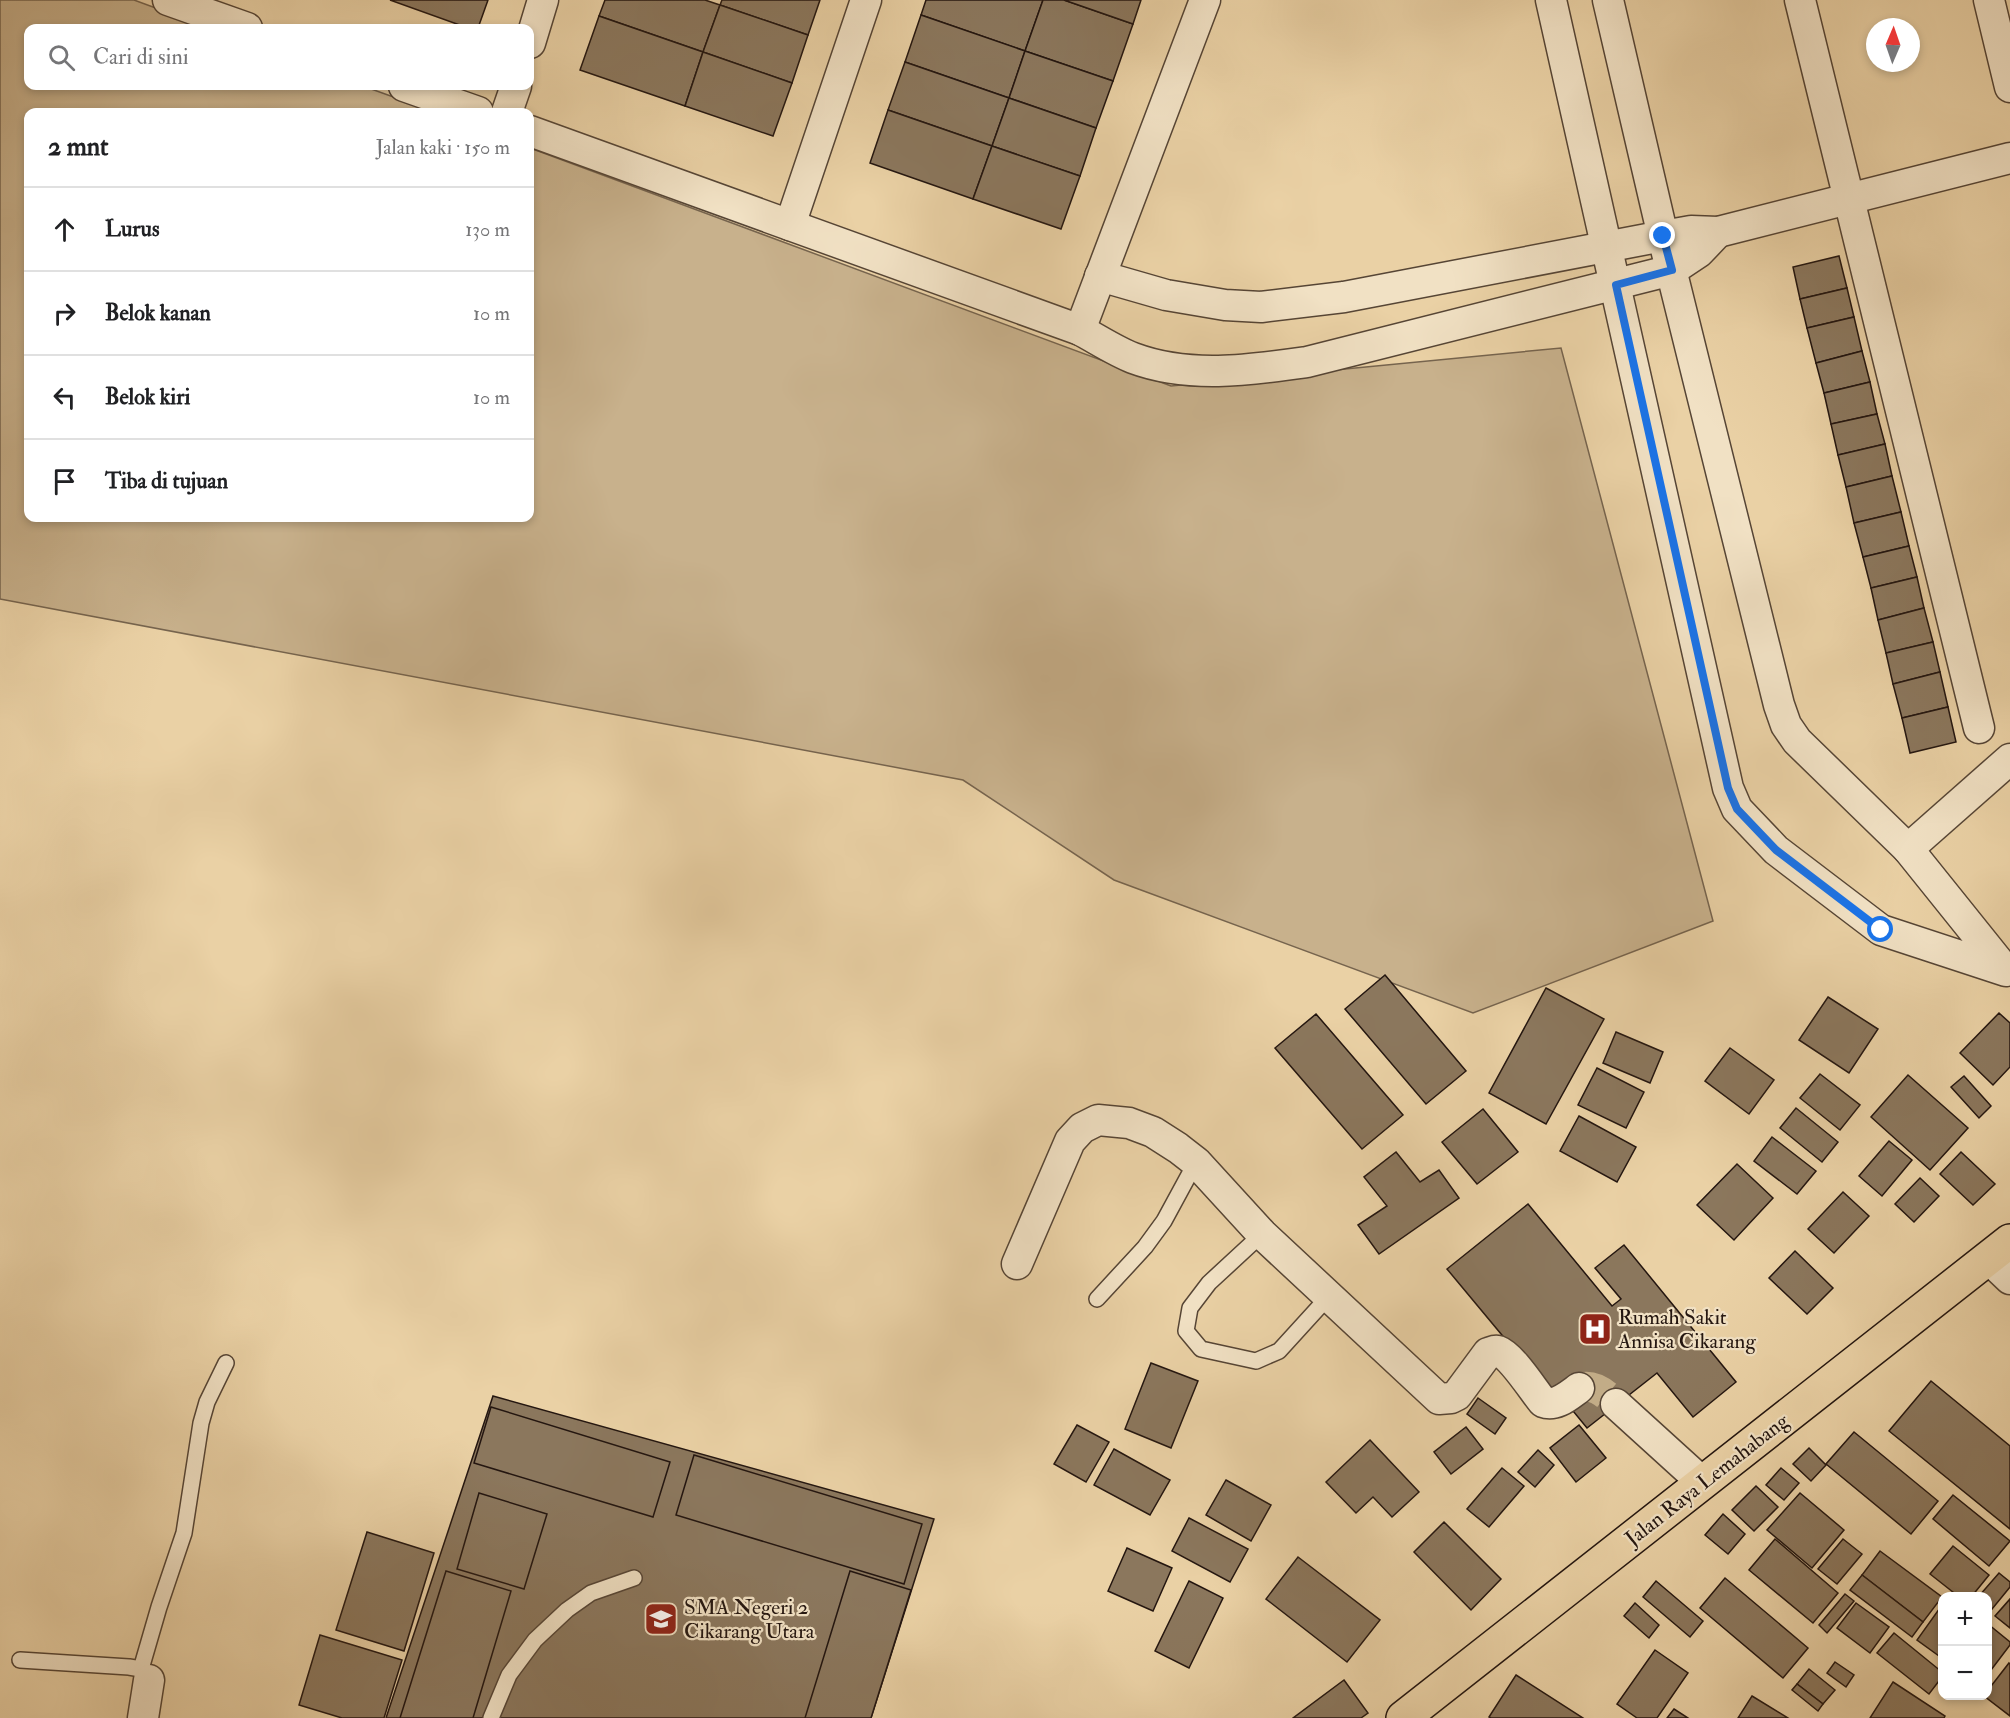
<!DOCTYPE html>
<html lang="id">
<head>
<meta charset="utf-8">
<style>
  :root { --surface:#fff; --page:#f6f6f6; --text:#202124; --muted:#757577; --line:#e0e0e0 }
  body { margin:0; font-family:"IM FELL Double Pica",serif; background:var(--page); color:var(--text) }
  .controls { position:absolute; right:18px; bottom:18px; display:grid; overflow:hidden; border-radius:12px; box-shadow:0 3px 9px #0003 }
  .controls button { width:54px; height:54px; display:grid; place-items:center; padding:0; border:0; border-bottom:2px solid var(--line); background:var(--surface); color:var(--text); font:30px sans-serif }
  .compass { position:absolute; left:1866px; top:18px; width:54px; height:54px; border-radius:50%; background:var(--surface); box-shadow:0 3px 9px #0003; rotate:2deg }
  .stop { position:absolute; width:18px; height:18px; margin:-14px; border:4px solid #1a73e8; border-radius:50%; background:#fff }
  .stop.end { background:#1a73e8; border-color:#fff; box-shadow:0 2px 6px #0008 }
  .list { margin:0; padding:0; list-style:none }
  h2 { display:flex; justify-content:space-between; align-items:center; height:78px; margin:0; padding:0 24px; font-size:26px }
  h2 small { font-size:20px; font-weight:400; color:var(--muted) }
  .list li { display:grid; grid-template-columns:39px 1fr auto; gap:18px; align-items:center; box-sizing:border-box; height:84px; padding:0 24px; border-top:2px solid var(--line) }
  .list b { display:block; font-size:22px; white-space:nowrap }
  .list em { font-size:20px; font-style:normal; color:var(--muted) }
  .icon { flex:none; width:33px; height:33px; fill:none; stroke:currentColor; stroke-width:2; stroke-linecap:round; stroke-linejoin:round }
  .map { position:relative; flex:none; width:2010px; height:1718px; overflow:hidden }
  .search { position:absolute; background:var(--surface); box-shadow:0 3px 9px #0003; left:24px; top:24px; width:510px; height:66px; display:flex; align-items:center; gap:15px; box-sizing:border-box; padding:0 21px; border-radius:12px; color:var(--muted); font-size:22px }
  .panel { position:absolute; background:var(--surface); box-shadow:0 3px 9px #0003; left:24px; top:108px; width:510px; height:414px; border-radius:12px }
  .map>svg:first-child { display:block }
  .green { fill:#c8b18c; stroke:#76644e; stroke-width:1.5 }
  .building { fill:#8b775d; stroke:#241610; stroke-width:1.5 }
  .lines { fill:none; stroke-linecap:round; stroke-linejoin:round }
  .minor-tunnel { stroke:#c2ac87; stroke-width:30; stroke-dasharray:30 15; stroke-linecap:butt }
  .service-casing { stroke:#564535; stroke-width:18 }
  .minor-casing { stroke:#564535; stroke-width:33 }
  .primary-casing { stroke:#241610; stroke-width:36 }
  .service { stroke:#f1e1c4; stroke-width:15 }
  .minor { stroke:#f1e1c4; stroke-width:30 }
  .primary { stroke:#ead1a5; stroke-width:33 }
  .route { stroke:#1a73e8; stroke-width:8 }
  .labels { text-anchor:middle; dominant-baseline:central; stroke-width:4.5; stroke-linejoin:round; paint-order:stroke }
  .poi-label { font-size:21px; fill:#241610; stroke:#f1e1c4; text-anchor:start }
  .street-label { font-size:21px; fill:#241610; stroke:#f1e1c4 }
</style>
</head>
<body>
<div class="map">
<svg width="2010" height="1718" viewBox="0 0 2010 1718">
  <rect width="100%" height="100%" fill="#ead1a5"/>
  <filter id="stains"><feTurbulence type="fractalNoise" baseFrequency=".00333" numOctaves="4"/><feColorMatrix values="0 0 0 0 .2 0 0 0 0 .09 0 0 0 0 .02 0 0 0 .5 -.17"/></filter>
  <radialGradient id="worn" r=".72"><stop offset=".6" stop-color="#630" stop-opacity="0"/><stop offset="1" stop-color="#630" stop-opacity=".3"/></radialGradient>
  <path class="green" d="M 0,0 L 134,0 L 210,28 L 28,28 L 28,86 L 363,86 L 435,112 L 28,112 L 28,518 L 530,518 L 530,148 L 1171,386 L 1561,348 L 1713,921 L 1473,1013 L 1114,880 L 963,780 L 0,599 Z"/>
  <g class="building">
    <path d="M 390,0 L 488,0 L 478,28 L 468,28 Z"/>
    <path d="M 605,0 L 705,0 L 720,5 L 703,52 L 599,16 Z"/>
    <path d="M 722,0 L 820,0 L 808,35 L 720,5 Z"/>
    <path d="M 926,0 L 1043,0 L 1025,51 L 921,15 Z"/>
    <path d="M 1043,0 L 1064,0 L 1133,24 L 1113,81 L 1025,51 Z"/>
    <path d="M 1064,0 L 1141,0 L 1133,24 Z"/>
    <path d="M 720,5 L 808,35 L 792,83 L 703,52 Z"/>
    <path d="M 921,15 L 1025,51 L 1009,98 L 905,62 Z"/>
    <path d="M 599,16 L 703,52 L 685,106 L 580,70 Z"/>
    <path d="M 1025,51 L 1113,81 L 1096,128 L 1009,98 Z"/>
    <path d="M 703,52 L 792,83 L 773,136 L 685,106 Z"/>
    <path d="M 905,62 L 1009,98 L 992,146 L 888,110 Z"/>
    <path d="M 1009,98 L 1096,128 L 1080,176 L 992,146 Z"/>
    <path d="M 888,110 L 992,146 L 973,199 L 870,163 Z"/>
    <path d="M 992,146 L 1080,176 L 1061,229 L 973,199 Z"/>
    <path d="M 1839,256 L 1847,288 L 1800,299 L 1793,267 Z"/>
    <path d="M 1847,288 L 1854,317 L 1807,328 L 1800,299 Z"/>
    <path d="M 1854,317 L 1862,351 L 1816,363 L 1807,328 Z"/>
    <path d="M 1862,351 L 1870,382 L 1824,393 L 1816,363 Z"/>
    <path d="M 1870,382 L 1877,414 L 1831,424 L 1824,393 Z"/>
    <path d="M 1877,414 L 1885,444 L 1838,455 L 1831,424 Z"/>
    <path d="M 1885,444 L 1892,476 L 1846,487 L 1838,455 Z"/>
    <path d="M 1892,476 L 1901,512 L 1854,523 L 1846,487 Z"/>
    <path d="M 1901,512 L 1909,546 L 1863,557 L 1854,523 Z"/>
    <path d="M 1909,546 L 1917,577 L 1871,588 L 1863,557 Z"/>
    <path d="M 1917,577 L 1924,608 L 1878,620 L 1871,588 Z"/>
    <path d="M 1924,608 L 1933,642 L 1886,653 L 1878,620 Z"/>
    <path d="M 1933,642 L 1940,672 L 1893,684 L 1886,653 Z"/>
    <path d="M 1940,672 L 1948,707 L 1902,718 L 1893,684 Z"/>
    <path d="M 1948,707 L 1956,742 L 1910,753 L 1902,718 Z"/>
    <path d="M 1385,975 L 1466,1071 L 1426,1104 L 1345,1009 Z"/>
    <path d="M 1546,988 L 1604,1019 L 1546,1124 L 1489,1093 Z"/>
    <path d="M 1828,997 L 1878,1029 L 1849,1073 L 1799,1040 Z"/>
    <path d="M 1999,1013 L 2010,1023 L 2010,1067 L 1993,1085 L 1960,1053 Z"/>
    <path d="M 1316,1014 L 1403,1115 L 1362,1149 L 1275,1048 Z"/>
    <path d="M 1616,1032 L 1663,1052 L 1650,1083 L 1603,1063 Z"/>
    <path d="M 1730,1048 L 1774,1080 L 1749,1114 L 1705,1081 Z"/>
    <path d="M 1597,1068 L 1644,1092 L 1626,1128 L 1578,1105 Z"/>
    <path d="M 1820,1074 L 1860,1105 L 1840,1130 L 1800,1098 Z"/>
    <path d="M 1908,1075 L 1968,1128 L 1930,1170 L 1871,1117 Z"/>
    <path d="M 1964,1076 L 1991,1106 L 1979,1118 L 1951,1087 Z"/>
    <path d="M 1796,1108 L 1838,1142 L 1822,1162 L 1780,1128 Z"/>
    <path d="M 1483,1109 L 1518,1152 L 1477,1184 L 1442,1142 Z"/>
    <path d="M 1579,1116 L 1636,1147 L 1617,1182 L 1560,1151 Z"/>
    <path d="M 1772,1137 L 1816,1171 L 1797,1194 L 1754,1161 Z"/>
    <path d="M 1889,1141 L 1912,1160 L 1882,1196 L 1859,1176 Z"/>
    <path d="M 1396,1152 L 1420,1182 L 1439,1170 L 1459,1198 L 1379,1254 L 1358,1225 L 1387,1206 L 1364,1177 Z"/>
    <path d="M 1961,1152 L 1995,1184 L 1973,1205 L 1940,1174 Z"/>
    <path d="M 1737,1164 L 1773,1198 L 1734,1240 L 1697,1205 Z"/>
    <path d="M 1920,1178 L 1939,1196 L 1914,1222 L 1895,1204 Z"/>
    <path d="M 1843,1192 L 1869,1216 L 1834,1253 L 1808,1229 Z"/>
    <path d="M 1528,1204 L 1612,1306 L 1621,1299 L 1595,1268 L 1624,1245 L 1736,1382 L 1693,1417 L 1657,1373 L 1587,1428 L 1569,1406 L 1510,1357 L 1516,1352 L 1447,1269 Z"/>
    <path d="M 1795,1251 L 1833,1288 L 1807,1314 L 1769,1278 Z"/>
    <path d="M 1151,1363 L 1198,1381 L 1171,1448 L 1125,1429 Z"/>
    <path d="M 1931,1381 L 2010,1446 L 2010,1529 L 1889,1431 Z"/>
    <path d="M 493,1396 L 934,1519 L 871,1718 L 386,1718 Z"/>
    <path d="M 1478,1398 L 1506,1418 L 1495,1434 L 1467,1414 Z"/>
    <path d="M 491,1407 L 670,1462 L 653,1517 L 474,1463 Z"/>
    <path d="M 1077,1425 L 1109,1442 L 1086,1482 L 1054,1464 Z"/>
    <path d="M 1579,1425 L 1606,1458 L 1576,1482 L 1550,1448 Z"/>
    <path d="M 1466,1427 L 1483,1449 L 1451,1474 L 1434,1452 Z"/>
    <path d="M 1854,1432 L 1938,1501 L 1911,1534 L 1826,1464 Z"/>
    <path d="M 1370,1440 L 1419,1492 L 1392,1517 L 1373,1497 L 1356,1513 L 1326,1482 Z"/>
    <path d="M 1809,1448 L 1826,1465 L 1811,1481 L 1793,1464 Z"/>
    <path d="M 1114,1449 L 1170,1480 L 1150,1515 L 1094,1485 Z"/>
    <path d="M 1538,1450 L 1554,1465 L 1535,1487 L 1518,1472 Z"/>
    <path d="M 694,1455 L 922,1524 L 904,1584 L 676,1515 Z"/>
    <path d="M 1502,1468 L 1524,1486 L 1489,1527 L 1467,1509 Z"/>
    <path d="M 1781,1468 L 1799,1483 L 1784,1500 L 1766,1485 Z"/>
    <path d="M 1226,1480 L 1271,1505 L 1251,1541 L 1206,1515 Z"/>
    <path d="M 1756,1486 L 1778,1507 L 1754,1531 L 1732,1510 Z"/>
    <path d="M 479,1493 L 547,1514 L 524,1589 L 457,1569 Z"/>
    <path d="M 1800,1493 L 1844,1530 L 1812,1568 L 1767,1530 Z"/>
    <path d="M 1953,1495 L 2010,1541 L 1989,1566 L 1933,1519 Z"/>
    <path d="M 1723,1514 L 1745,1534 L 1728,1554 L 1705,1535 Z"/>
    <path d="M 1189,1518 L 1248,1549 L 1230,1582 L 1172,1551 Z"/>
    <path d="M 1444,1522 L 1501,1579 L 1471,1610 L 1414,1552 Z"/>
    <path d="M 367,1532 L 434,1553 L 404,1651 L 336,1630 Z"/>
    <path d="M 1775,1539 L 1838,1593 L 1813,1623 L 1749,1570 Z"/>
    <path d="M 1843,1539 L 1862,1554 L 1837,1584 L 1818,1569 Z"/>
    <path d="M 1953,1546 L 1989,1575 L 1972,1596 L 1958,1596 L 1930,1574 Z"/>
    <path d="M 1127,1548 L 1172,1568 L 1153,1611 L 1108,1591 Z"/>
    <path d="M 1880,1551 L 1942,1597 L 1923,1622 L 1862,1575 Z"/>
    <path d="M 1298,1557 L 1380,1620 L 1347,1662 L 1266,1599 Z"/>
    <path d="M 446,1571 L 511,1591 L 473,1718 L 400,1718 Z"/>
    <path d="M 850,1571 L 911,1590 L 871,1718 L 805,1718 Z"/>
    <path d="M 1999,1573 L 2010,1582 L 2010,1587 L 1988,1614 L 1988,1596 L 1979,1596 Z"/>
    <path d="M 1862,1575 L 1923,1622 L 1912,1637 L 1850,1590 Z"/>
    <path d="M 1725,1578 L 1808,1648 L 1783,1678 L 1700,1608 Z"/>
    <path d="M 1189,1581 L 1223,1598 L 1189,1668 L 1155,1651 Z"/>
    <path d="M 1656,1581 L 1703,1621 L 1690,1637 L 1643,1597 Z"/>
    <path d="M 1845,1594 L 1854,1601 L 1827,1633 L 1819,1625 Z"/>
    <path d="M 2010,1599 L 2010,1628 L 1995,1616 Z"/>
    <path d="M 1635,1603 L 1659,1625 L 1649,1638 L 1624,1616 Z"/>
    <path d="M 1856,1603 L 1889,1627 L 1870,1653 L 1837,1628 Z"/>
    <path d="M 1942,1605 L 1942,1651 L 1939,1656 L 1917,1640 Z"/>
    <path d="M 1988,1624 L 2010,1642 L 2010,1645 L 1988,1674 Z"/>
    <path d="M 1894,1633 L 1942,1672 L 1942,1677 L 1929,1694 L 1877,1653 Z"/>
    <path d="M 320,1635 L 402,1660 L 384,1718 L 342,1718 L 299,1705 Z"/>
    <path d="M 1655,1650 L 1688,1673 L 1657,1718 L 1637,1718 L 1617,1704 Z"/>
    <path d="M 1835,1662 L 1854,1675 L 1846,1687 L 1827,1673 Z"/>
    <path d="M 2009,1663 L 2010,1664 L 2010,1716 L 1984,1696 L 1988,1696 L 1988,1690 Z"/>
    <path d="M 1809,1669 L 1835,1690 L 1823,1704 L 1797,1684 Z"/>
    <path d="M 1516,1675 L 1583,1718 L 1491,1718 L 1489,1717 Z"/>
    <path d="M 1344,1680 L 1368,1713 L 1361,1718 L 1293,1718 Z"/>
    <path d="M 1893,1682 L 1945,1716 L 1944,1718 L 1870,1718 Z"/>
    <path d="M 1797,1684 L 1823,1704 L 1818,1711 L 1792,1690 Z"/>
    <path d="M 1752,1696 L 1788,1718 L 1738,1718 Z"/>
    <path d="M 1674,1709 L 1688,1718 L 1667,1718 Z"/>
  </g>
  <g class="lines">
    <path class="minor-tunnel" d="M 1579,1388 C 1594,1383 1606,1394 1616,1404"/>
    <defs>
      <g id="service">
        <path d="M 1262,1234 L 1209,1283 L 1190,1308 L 1186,1331 L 1201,1349 L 1256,1361 L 1279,1351 L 1330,1295"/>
        <path d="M 1097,1299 L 1145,1247 L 1164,1221 L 1196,1162"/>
        <path d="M 20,1660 L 129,1667 L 141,1669 L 147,1673"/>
        <path d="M 141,1669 L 159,1607 L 184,1533 L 201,1423 L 207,1402 L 226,1363"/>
        <path d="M 491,1718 L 509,1675 L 535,1640 L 567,1610 L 591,1593 L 634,1578"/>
      </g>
      <g id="minor">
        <path d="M 168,0 L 247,28"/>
        <path d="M 1551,0 L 1728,788 L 1737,809 L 1776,850 L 1881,930 L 2006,971 L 1908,849 L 1797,741 L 1786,725 L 1779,705 L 1665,245 L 1608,0"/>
        <path d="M 1800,0 L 1979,728"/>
        <path d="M 1989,0 L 2010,87"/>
        <path d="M 530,43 L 543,0"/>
        <path d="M 404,86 L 478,112"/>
        <path d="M 507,112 L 516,86"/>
        <path d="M 530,131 L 1080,330 L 1205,0"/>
        <path d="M 790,225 L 866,0"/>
        <path d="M 1100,276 L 1166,295 L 1225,305 L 1261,307 L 1344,297 L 1663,236 L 1691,231 L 1718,232 L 2010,158"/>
        <path d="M 1080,330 C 1097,339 1115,351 1133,358 C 1189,379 1250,370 1307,362 L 1672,270 L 1699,252 L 1718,232"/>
        <path d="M 1908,849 L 2010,759"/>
        <path d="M 1988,1258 L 2010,1279"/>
        <path d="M 1017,1264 L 1070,1141 L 1082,1128 L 1098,1120 L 1129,1123 L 1153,1132 L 1178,1148 L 1196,1162 L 1262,1234 L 1439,1399 L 1451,1398 L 1457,1395 L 1488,1353 C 1492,1352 1494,1350 1498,1351 C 1512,1356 1533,1390 1543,1402 C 1556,1407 1568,1396 1579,1388"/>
        <path d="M 1616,1404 L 1703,1483"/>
        <path d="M 143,1718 L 149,1680"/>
      </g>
      <path id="primary" d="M 1403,1718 L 2010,1241"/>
    </defs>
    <use href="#service" class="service-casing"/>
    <use href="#minor" class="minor-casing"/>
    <use href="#primary" class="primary-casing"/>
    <use href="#service" class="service"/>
    <use href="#minor" class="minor"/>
    <use href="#primary" class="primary"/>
  </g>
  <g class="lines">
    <path class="route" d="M 1663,236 L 1672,270 L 1616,285 L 1728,788 L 1737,809 L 1776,850 L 1881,930"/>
  </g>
  <defs>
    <symbol id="hospital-square" viewBox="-11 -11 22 22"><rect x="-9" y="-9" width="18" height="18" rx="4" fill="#8f2418" stroke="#f1e1c4"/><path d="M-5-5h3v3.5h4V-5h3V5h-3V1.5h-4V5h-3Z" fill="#fff"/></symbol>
    <symbol id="school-square" viewBox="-11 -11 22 22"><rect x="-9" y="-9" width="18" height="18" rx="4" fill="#8f2418" stroke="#f1e1c4"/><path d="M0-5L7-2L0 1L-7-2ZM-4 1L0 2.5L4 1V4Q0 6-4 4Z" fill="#fff"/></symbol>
  </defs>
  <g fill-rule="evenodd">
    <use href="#hospital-square" x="1576" y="1310" width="38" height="38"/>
    <use href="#school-square" x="642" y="1600" width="38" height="38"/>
  </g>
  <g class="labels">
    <g class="poi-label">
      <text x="1618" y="1317">Rumah Sakit<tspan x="1618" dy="24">Annisa Cikarang</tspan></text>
      <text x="684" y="1607">SMA Negeri 2<tspan x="684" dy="24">Cikarang Utara</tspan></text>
    </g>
    <g class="street-label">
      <text transform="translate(1707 1480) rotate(-38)">Jalan Raya Lemahabang</text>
    </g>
  </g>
  <rect width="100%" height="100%" filter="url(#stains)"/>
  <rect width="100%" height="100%" fill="url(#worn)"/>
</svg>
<div class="controls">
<button>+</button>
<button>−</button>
</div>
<svg class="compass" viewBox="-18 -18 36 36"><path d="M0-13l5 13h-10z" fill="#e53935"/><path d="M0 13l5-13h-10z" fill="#757577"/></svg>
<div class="stop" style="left:1881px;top:930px"></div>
<div class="stop end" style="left:1663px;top:236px"></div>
<div class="search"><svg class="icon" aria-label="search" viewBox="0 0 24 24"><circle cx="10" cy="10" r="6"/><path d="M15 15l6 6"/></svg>Cari di sini</div>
<section class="panel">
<h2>2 mnt<small>Jalan kaki · 150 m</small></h2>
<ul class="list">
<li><svg class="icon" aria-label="ahead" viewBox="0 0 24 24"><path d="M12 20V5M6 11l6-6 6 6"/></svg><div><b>Lurus</b></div><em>130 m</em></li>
<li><svg class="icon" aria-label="right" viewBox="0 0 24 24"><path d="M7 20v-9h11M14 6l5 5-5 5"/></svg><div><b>Belok kanan</b></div><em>10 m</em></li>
<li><svg class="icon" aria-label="left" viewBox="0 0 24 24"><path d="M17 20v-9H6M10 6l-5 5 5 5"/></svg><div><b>Belok kiri</b></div><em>10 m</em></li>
<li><svg class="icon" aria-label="arrive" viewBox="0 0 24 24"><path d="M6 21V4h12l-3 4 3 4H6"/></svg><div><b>Tiba di tujuan</b></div></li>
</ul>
</section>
</div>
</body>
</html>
